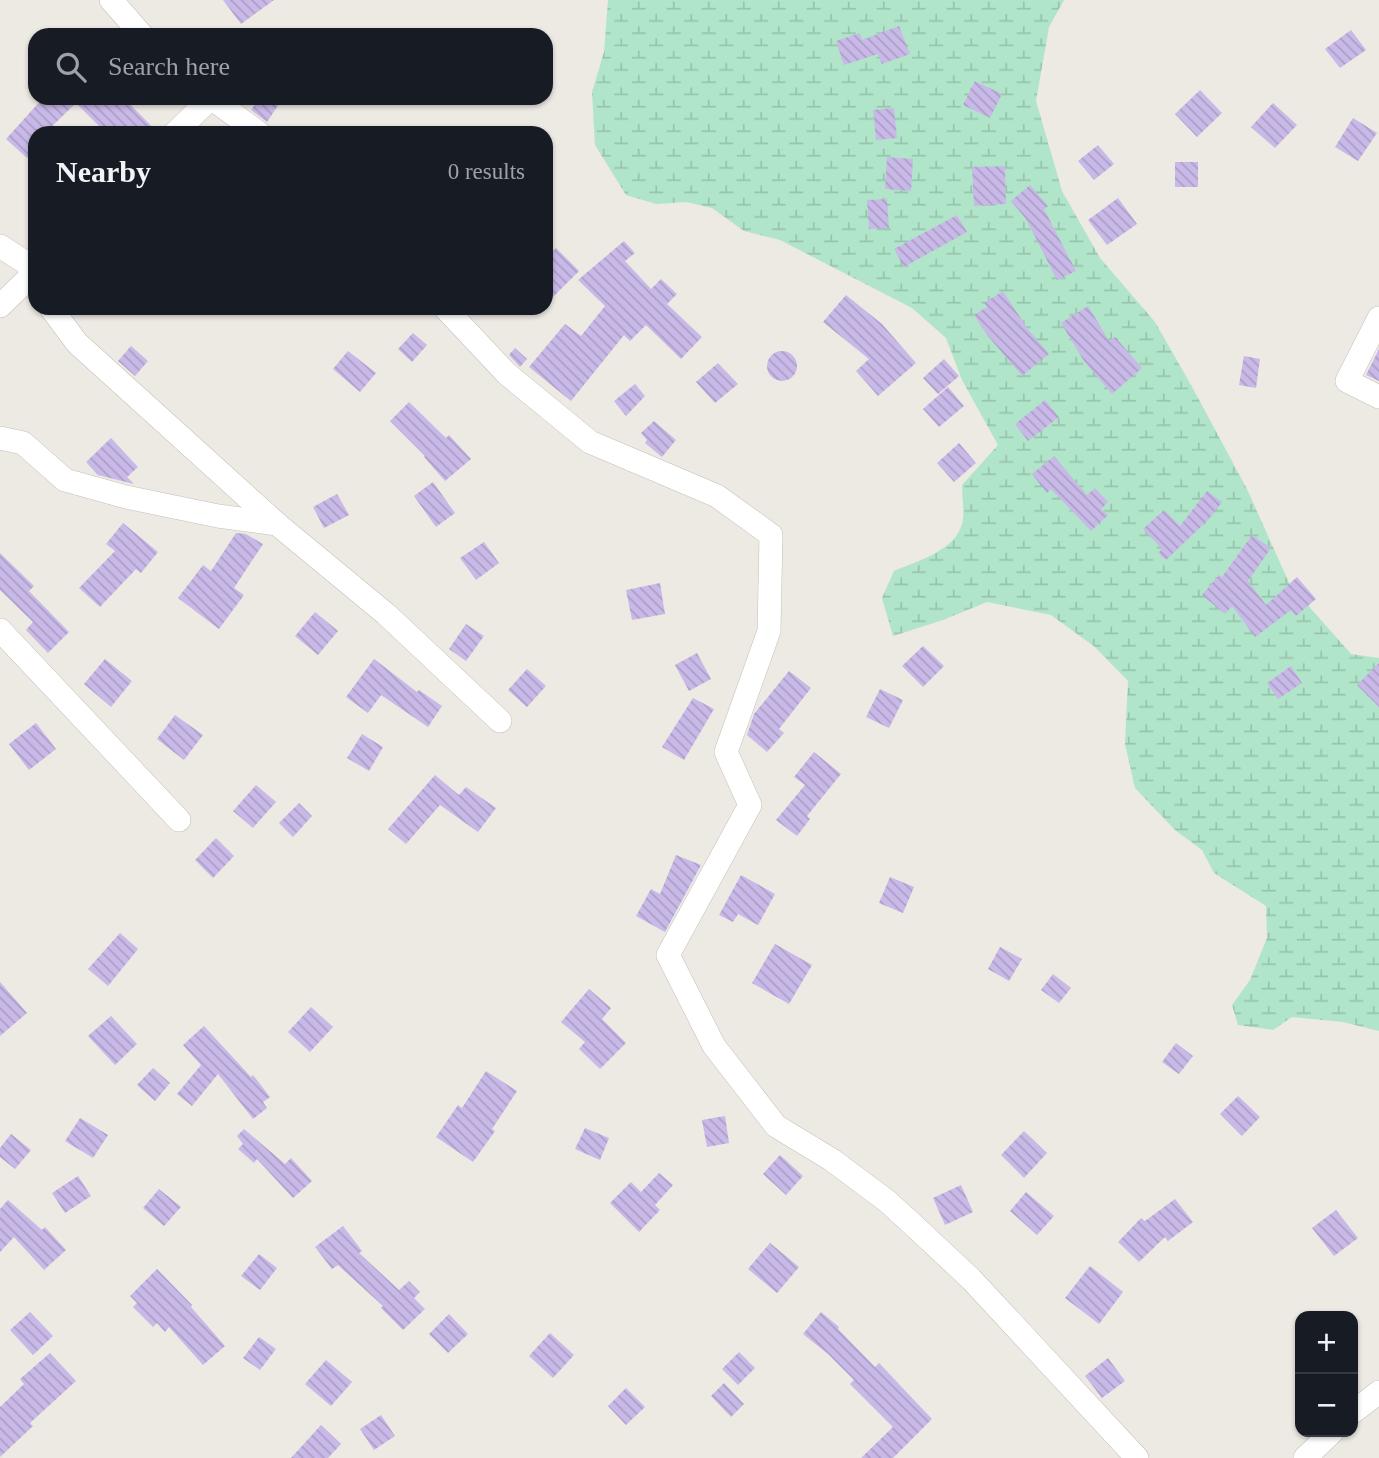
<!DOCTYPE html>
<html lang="en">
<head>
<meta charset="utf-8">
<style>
  :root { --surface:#171b24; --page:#20242c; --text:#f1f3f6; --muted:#9ea1a6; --line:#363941 }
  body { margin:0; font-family:Georgia,serif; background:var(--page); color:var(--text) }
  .controls { position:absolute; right:21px; bottom:21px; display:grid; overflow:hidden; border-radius:14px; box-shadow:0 2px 5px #0004 }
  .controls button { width:63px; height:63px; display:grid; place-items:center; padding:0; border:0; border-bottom:2px solid var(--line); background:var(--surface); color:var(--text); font:35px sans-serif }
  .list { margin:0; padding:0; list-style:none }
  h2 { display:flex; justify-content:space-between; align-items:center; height:91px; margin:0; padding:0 28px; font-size:30px }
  h2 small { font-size:23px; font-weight:400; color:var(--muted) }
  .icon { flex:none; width:38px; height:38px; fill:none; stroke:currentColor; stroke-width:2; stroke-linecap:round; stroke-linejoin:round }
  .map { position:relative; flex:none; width:1379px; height:1458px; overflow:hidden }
  .search { position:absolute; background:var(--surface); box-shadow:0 2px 5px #0004; left:28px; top:28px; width:525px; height:77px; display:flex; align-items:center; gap:18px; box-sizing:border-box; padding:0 24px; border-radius:21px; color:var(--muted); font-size:26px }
  .panel { position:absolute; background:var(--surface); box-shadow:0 2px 5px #0004; left:28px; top:126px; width:525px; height:189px; border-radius:21px }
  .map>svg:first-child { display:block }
  .wetland { fill:url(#wetland-marsh) }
  .building { fill:url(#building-back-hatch) }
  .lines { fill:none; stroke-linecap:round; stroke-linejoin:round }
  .minor-casing { stroke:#c4c0ba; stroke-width:24 }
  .minor { stroke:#fff; stroke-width:23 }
</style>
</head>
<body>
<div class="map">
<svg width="1379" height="1458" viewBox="0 0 1379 1458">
  <defs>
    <pattern id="wetland-marsh" width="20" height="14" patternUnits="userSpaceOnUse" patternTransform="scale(1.75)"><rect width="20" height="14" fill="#b0e5c9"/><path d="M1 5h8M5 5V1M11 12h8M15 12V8" fill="none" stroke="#97c4ac"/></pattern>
    <pattern id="building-back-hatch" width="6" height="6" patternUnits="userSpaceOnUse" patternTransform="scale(1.75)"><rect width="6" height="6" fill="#c9b9e8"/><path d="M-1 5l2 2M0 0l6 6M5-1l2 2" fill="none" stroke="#ac9ec6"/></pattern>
  </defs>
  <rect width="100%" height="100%" fill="#ede9e3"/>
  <path class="wetland" d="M 608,0 L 1064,0 L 1049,27 L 1036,101 L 1062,191 L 1100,258 L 1155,322 L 1191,385 L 1247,489 L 1290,585 L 1351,654 L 1379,658 L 1379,1031 L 1343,1022 L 1292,1017 L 1273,1030 L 1238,1025 L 1232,1005 L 1250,980 L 1267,938 L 1266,906 L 1214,873 L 1202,850 L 1175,830 L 1135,788 L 1125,744 L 1128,681 L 1095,647 L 1051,615 L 987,602 L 943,620 L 893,636 L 882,598 L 894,571 C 917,561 955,551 962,524 C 965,513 962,497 962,485 L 998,445 L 962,380 L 946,338 L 912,308 L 780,240 L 744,231 L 712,208 L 686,202 L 656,204 L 626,195 L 595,145 L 592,92 L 604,52 Z"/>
  <g class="building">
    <path d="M 223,0 L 274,0 L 241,24 Z"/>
    <path d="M 899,26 L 910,54 L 882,64 L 878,54 L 844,65 L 836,41 L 860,33 L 862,40 Z"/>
    <path d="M 1351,30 L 1366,50 L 1340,68 L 1325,49 Z"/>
    <path d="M 975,81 L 1002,94 L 990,118 L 963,105 Z"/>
    <path d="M 1200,90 L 1222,113 L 1197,137 L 1175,114 Z"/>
    <path d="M 43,98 L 124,98 L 158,133 L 106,133 L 76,103 L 45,133 L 35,133 L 35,150 L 27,158 L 6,139 Z"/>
    <path d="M 260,98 L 283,98 L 267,122 L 251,110 Z"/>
    <path d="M 1273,103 L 1297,125 L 1275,148 L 1251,127 Z"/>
    <path d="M 894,108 L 897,138 L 876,140 L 873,110 Z"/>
    <path d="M 1353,118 L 1377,133 L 1358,161 L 1335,147 Z"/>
    <path d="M 1098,145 L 1114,164 L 1094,180 L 1078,161 Z"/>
    <path d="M 887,157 L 913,159 L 911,191 L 885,189 Z"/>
    <rect x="1175" y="162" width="23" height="25"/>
    <path d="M 1005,166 L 1006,204 L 974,206 L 972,167 Z"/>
    <path d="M 1030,185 L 1048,206 L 1044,209 L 1076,271 L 1057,280 L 1026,219 L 1011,201 Z"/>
    <path d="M 1118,198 L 1137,224 L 1107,245 L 1088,220 Z"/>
    <path d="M 887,199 L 889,228 L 869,229 L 867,200 Z"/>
    <path d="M 957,215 L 967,232 L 904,267 L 894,249 Z"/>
    <path d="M 624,241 L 635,253 L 625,261 L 651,289 L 661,279 L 677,294 L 667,304 L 702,337 L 681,359 L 646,325 L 630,341 L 624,335 L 571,401 L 529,367 L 565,324 L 581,336 L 605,306 L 578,280 Z"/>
    <path d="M 556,248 L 579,271 L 546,304 L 546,258 Z"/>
    <path d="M 1003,291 L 1027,328 L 1049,354 L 1022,376 L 987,335 L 974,315 L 987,307 L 984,303 Z"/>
    <path d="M 846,295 L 882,324 L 916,363 L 878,396 L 856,371 L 869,359 L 823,322 Z"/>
    <path d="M 1088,306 L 1109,341 L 1115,337 L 1142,368 L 1112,394 L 1084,361 L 1061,323 Z"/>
    <path d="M 413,333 L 427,345 L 412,362 L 398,349 Z"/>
    <path d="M 131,346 L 148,361 L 135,376 L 118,361 Z"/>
    <path d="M 515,348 L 527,359 L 520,367 L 509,355 Z"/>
    <path d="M 1379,349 L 1379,381 L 1366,375 Z"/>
    <path d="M 348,351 L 376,373 L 360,392 L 333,369 Z"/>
    <circle cx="782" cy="366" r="15"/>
    <path d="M 1244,356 L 1260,359 L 1256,388 L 1239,385 Z"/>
    <path d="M 944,359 L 959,376 L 938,394 L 923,378 Z"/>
    <path d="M 718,363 L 738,384 L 715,403 L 696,382 Z"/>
    <path d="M 635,384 L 645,396 L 626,416 L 614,401 Z"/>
    <path d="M 948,387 L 964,406 L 939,427 L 923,409 Z"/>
    <path d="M 1045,400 L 1059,417 L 1028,441 L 1015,424 Z"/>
    <path d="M 409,402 L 446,438 L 449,435 L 471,459 L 445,481 L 424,457 L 425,456 L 390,421 Z"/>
    <path d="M 654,421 L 676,440 L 662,457 L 645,443 L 647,440 L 641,433 Z"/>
    <path d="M 111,438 L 138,467 L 127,477 L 134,484 L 98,475 L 86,462 Z"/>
    <path d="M 959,443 L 976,463 L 954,482 L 937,463 Z"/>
    <path d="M 1054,456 L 1087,495 L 1095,488 L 1108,502 L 1101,509 L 1108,515 L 1091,531 L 1051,489 L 1047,493 L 1032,474 Z"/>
    <path d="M 433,482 L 455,513 L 436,527 L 414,496 Z"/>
    <path d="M 1207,491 L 1222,502 L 1209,519 L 1166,560 L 1158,553 L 1162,549 L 1143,529 L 1164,510 L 1180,526 Z"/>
    <path d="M 337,494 L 349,515 L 324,528 L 313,507 Z"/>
    <path d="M 123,523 L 158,552 L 141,573 L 136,569 L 100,607 L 79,588 L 115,551 L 106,544 Z"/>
    <path d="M 236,533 L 246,534 L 263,544 L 234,588 L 244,595 L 219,629 L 178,598 L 203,565 L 211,571 Z"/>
    <path d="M 1252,535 L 1271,548 L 1248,581 L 1266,605 L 1297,577 L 1316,599 L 1296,616 L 1291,610 L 1255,637 L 1232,606 L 1225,614 L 1202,595 L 1219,575 L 1222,577 Z"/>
    <path d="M 484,542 L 499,563 L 476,580 L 460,558 Z"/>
    <path d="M 0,553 L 34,586 L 29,591 L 69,632 L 48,653 L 26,630 L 33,622 L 0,590 Z"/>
    <path d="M 660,583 L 665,614 L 632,620 L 626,590 Z"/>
    <path d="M 315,612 L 338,631 L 318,655 L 295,636 Z"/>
    <path d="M 466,624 L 484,636 L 466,661 L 449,649 Z"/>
    <path d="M 923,646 L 944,666 L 923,687 L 902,666 Z"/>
    <path d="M 697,653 L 711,679 L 689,691 L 675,665 Z"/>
    <path d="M 105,659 L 132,681 L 111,707 L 84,684 Z"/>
    <path d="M 374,659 L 417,692 L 419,690 L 442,706 L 428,727 L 381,695 L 368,713 L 346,697 Z"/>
    <path d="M 1379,663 L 1379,707 L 1357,685 Z"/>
    <path d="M 1291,666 L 1302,683 L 1278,699 L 1267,683 Z"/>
    <path d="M 527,669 L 546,686 L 527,707 L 508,690 Z"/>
    <path d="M 789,671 L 811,688 L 779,729 L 784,733 L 767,752 L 747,735 L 754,714 Z"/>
    <path d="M 880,689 L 903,700 L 889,728 L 866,717 Z"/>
    <path d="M 693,698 L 714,709 L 684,760 L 662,747 Z"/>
    <path d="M 175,715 L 203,735 L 184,760 L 157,739 Z"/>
    <path d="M 36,723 L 56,749 L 29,770 L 9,744 Z"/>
    <path d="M 362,734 L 383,747 L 369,771 L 347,758 Z"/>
    <path d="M 814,752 L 841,774 L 807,816 L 810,819 L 797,836 L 776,820 L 805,785 L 794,777 Z"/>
    <path d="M 435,775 L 459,795 L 466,787 L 496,808 L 478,832 L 440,805 L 406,844 L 388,829 Z"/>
    <path d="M 256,785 L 276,802 L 253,828 L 233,811 Z"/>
    <path d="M 299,803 L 312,816 L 293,837 L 279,823 Z"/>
    <path d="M 216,838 L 234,856 L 213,878 L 195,860 Z"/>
    <path d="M 676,855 L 701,865 L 665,932 L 636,916 L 651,889 L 660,894 Z"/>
    <path d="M 741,875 L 775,894 L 758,925 L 738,914 L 733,922 L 719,915 Z"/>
    <path d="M 890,877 L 914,887 L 903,913 L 879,903 Z"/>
    <path d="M 120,933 L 138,949 L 108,986 L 88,969 Z"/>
    <path d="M 775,944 L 812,965 L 789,1004 L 752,983 Z"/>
    <path d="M 1000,947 L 1022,959 L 1009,981 L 988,969 Z"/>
    <path d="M 1053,974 L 1071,988 L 1059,1003 L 1041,990 Z"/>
    <path d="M 0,982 L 27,1013 L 0,1036 Z"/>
    <path d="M 589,989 L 611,1008 L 602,1019 L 626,1043 L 600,1069 L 579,1049 L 585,1042 L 561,1022 Z"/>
    <path d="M 311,1007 L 333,1027 L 310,1052 L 288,1032 Z"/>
    <path d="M 111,1016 L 137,1044 L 115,1065 L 88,1036 Z"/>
    <path d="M 204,1026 L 251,1077 L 253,1075 L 270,1097 L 263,1102 L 267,1108 L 253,1119 L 218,1074 L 192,1106 L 177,1094 L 201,1065 L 183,1045 Z"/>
    <path d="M 1176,1043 L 1193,1056 L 1179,1074 L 1162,1062 Z"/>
    <path d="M 153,1068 L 170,1083 L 155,1101 L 137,1085 Z"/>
    <path d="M 486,1071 L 517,1091 L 492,1129 L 495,1131 L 473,1162 L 436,1137 L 458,1105 L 462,1108 Z"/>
    <path d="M 1238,1096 L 1260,1117 L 1242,1136 L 1220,1114 Z"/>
    <path d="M 725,1116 L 729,1143 L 707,1147 L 702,1120 Z"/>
    <path d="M 80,1118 L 108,1135 L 93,1158 L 65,1141 Z"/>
    <path d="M 585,1128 L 609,1138 L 600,1160 L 575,1149 Z"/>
    <path d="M 244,1129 L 285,1164 L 291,1158 L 312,1181 L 293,1198 L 257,1159 L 254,1163 L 238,1149 L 243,1144 L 237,1136 Z"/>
    <path d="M 1024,1131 L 1047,1153 L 1024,1178 L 1001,1155 Z"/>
    <path d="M 11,1134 L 31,1150 L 15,1169 L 0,1157 L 0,1148 Z"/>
    <path d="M 780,1155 L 803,1176 L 786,1195 L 763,1174 Z"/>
    <path d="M 659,1173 L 673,1185 L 655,1205 L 660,1210 L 639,1232 L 610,1203 L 631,1182 L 641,1192 Z"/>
    <path d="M 78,1176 L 91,1196 L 65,1213 L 52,1193 Z"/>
    <path d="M 961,1185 L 973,1212 L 945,1225 L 933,1198 Z"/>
    <path d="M 159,1189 L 181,1207 L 164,1226 L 143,1208 Z"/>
    <path d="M 1026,1192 L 1054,1216 L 1037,1235 L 1010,1211 Z"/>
    <path d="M 1175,1199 L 1193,1222 L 1168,1241 L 1165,1237 L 1139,1262 L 1118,1242 L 1141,1218 L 1145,1221 Z"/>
    <path d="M 8,1200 L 42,1230 L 45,1227 L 66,1250 L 44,1270 L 14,1237 L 0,1252 L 0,1209 Z"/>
    <path d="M 1336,1210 L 1358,1238 L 1334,1256 L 1312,1228 Z"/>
    <path d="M 343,1226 L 362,1251 L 359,1253 L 399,1290 L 409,1281 L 420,1292 L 414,1298 L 425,1309 L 403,1330 L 381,1308 L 383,1306 L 338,1265 L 332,1269 L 315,1247 Z"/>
    <path d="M 770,1243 L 799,1267 L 777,1293 L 748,1269 Z"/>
    <path d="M 259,1254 L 277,1268 L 260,1290 L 241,1276 Z"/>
    <path d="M 1090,1266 L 1123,1292 L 1099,1324 L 1065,1298 Z"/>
    <path d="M 157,1269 L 192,1305 L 191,1307 L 225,1346 L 203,1365 L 169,1327 L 165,1332 L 157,1323 L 153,1327 L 133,1307 L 137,1303 L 130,1296 Z"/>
    <path d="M 30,1312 L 53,1336 L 33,1355 L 10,1330 Z"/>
    <path d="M 821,1312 L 839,1327 L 838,1329 L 875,1367 L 879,1363 L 932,1419 L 893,1458 L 861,1458 L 893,1427 L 850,1384 L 854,1380 L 828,1354 L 803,1334 Z"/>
    <path d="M 449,1314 L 468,1334 L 448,1353 L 429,1334 Z"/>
    <path d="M 550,1333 L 574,1355 L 553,1378 L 529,1356 Z"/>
    <path d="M 259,1337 L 276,1349 L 260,1370 L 243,1358 Z"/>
    <path d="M 739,1352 L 755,1368 L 738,1385 L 722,1369 Z"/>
    <path d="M 50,1353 L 76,1381 L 30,1423 L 33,1426 L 0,1457 L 0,1407 L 24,1384 L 20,1379 Z"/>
    <path d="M 1108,1358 L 1125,1381 L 1102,1398 L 1085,1376 Z"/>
    <path d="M 326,1360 L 352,1382 L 331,1406 L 305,1384 Z"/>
    <path d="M 724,1383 L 744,1404 L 731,1417 L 711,1396 Z"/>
    <path d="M 626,1388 L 645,1407 L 626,1425 L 608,1406 Z"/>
    <path d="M 381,1415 L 395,1436 L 374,1450 L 360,1429 Z"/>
    <path d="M 321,1425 L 341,1444 L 328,1458 L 291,1458 Z"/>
  </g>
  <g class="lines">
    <defs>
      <g id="minor">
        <path d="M 111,0 L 142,35"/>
        <path d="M 211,98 L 259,133"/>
        <path d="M 175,133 L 211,98"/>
        <path d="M 0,246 L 31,266 L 29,278 L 0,306"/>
        <path d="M 51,308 L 77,343 L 277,524 L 386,614 L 500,721"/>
        <path d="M 445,308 L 507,374 L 590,442 L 717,496 L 771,535 L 769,631 L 726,752 L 750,805 L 668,955 L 714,1046 L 776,1126 L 832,1160 L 887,1201 L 910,1222 L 971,1279 L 1137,1458"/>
        <path d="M 1379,318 L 1347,381 L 1379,397"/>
        <path d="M 0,438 L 23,443 L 65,480 L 126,497 L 218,516 L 277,524"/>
        <path d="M 0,630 L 179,820"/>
        <path d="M 1353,1412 L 1379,1392"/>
        <path d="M 1305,1458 L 1332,1432"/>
      </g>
    </defs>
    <use href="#minor" class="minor-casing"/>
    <use href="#minor" class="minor"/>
  </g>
</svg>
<div class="controls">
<button>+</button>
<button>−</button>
</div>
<div class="search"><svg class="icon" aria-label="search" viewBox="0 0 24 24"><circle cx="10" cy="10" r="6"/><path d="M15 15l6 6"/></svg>Search here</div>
<section class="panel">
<h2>Nearby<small>0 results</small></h2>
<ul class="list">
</ul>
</section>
</div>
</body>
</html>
